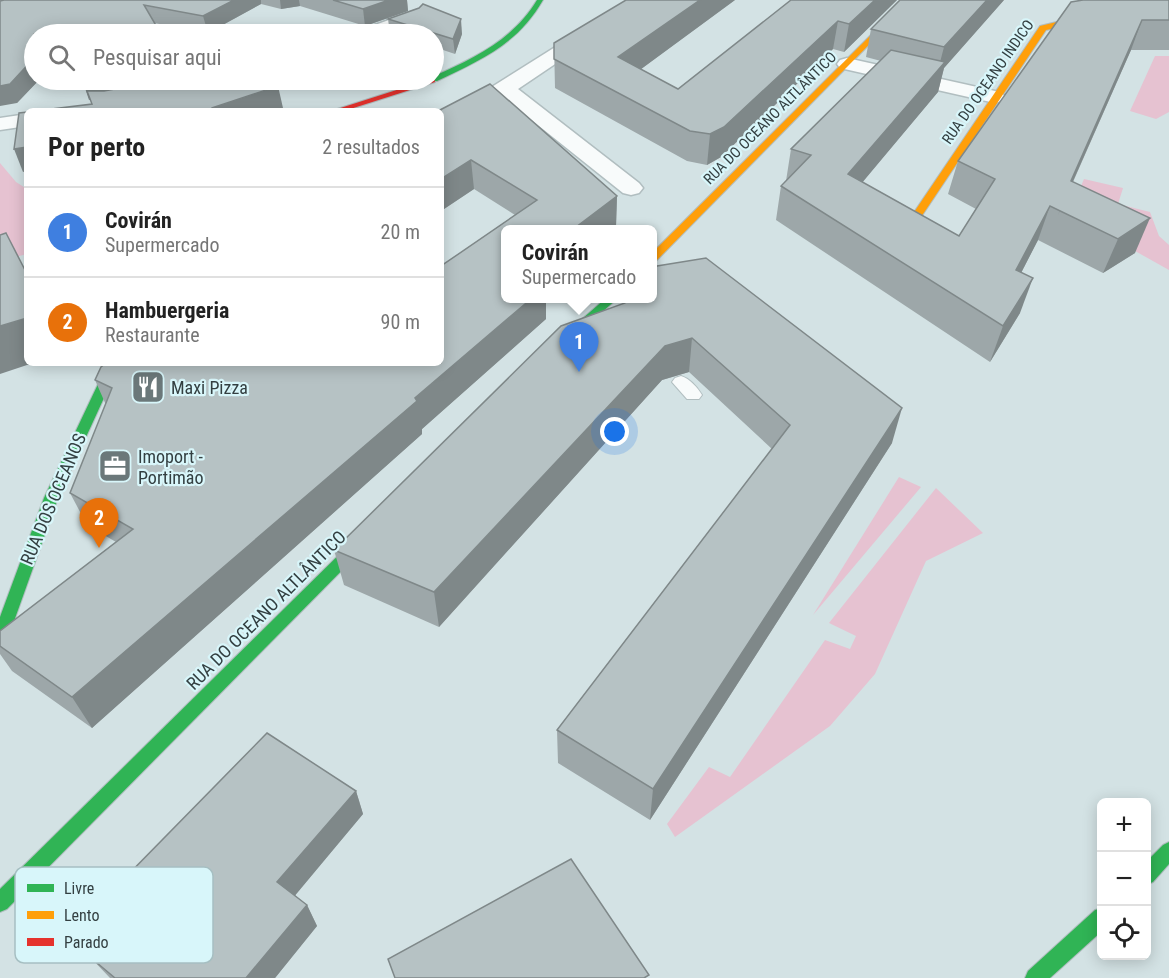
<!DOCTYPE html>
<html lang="pt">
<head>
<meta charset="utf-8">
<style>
  :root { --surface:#fff; --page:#f6f6f6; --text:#222; --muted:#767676; --line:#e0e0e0; --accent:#0b8043 }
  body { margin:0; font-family:"Roboto Condensed",sans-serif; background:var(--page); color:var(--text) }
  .controls { position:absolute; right:18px; bottom:18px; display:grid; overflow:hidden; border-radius:9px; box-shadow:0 3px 15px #0003 }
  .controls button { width:54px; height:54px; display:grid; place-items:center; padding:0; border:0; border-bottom:2px solid var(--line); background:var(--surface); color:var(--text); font:30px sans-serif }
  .you { position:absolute; left:615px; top:432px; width:21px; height:21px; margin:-15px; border:4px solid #fff; border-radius:50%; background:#1a73e8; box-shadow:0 0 0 9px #1a73e833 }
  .badge { display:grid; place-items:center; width:39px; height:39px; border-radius:50%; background:var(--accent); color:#fff; font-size:20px; font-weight:700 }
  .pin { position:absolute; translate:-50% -50px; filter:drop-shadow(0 2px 3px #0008) }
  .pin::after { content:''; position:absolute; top:32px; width:21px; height:18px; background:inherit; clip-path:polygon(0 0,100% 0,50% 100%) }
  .popup { position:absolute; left:501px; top:225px; width:156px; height:78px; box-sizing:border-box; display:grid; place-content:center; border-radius:9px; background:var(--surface); filter:drop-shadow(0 2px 4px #0005); font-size:20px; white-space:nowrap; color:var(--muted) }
  .popup b { font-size:22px; color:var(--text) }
  .popup::after { content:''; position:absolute; left:50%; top:100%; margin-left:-12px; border:12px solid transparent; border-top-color:var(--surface) }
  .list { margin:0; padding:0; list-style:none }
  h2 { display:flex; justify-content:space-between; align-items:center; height:78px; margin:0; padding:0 24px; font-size:26px }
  h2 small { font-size:20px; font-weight:400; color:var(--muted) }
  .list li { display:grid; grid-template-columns:39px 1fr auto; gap:18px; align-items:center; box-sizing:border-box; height:90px; padding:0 24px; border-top:2px solid var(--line) }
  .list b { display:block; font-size:22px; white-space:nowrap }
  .list p { margin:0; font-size:20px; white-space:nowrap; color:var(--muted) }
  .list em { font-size:20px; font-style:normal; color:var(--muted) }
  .icon { flex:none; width:33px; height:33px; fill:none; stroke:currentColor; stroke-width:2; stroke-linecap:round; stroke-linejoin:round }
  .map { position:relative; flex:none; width:1169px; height:978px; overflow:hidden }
  .search { position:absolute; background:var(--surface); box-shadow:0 3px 15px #0003; left:24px; top:24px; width:420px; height:66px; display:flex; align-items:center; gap:15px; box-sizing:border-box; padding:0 21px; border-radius:33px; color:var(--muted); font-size:22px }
  .panel { position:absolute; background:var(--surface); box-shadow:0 3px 15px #0003; left:24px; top:108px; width:420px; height:258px; border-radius:9px }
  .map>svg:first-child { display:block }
  .green { fill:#e6c2d1 }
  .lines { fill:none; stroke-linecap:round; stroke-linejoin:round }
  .lane-casing { stroke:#b1bec0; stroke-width:2 }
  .street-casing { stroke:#b1bec0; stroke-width:3 }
  .fast-casing { stroke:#b1bec0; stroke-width:2 }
  .slow-casing { stroke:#b1bec0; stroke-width:2 }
  .jam-casing { stroke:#b1bec0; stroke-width:2 }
  .lane { fill:#f8fbfb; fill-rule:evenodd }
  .street { fill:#f8fbfb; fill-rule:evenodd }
  .fast { fill:#30b455; fill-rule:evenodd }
  .slow { fill:#ff9f0a; fill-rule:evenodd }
  .jam { fill:#e5322d; fill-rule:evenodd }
  .wall { fill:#9da7a9 }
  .shaded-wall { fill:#7f8889 }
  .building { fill:#b6c2c4; stroke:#7f8889; stroke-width:1.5 }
  .labels { text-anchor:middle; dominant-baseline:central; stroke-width:4.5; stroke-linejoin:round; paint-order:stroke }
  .far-street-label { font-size:15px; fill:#333f41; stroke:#d8f6fa }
  .poi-label { font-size:18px; fill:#333f41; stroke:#d8f6fa; text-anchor:start }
  .street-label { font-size:18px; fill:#333f41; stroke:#d8f6fa }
  .key { fill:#d8f6fa; stroke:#a6bfc2; stroke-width:1.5 }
  .key-label { font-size:16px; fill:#333f41 }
</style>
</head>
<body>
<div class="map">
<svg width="1169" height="978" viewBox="0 0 1169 978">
  <rect width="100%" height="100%" fill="#d3e2e4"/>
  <g class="green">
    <path d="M 1155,56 L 1169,56 L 1169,112 L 1156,119 L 1130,111 Z"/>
    <path d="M 0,163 L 16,182 L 27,189 L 27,254 L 0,261 Z"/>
    <path d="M 1084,179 L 1123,188 L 1118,204 L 1150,212 L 1159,236 L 1169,245 L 1169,270 L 1069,214 Z"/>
    <path d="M 899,477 L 921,487 L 813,615 Z"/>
    <path d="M 936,488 L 983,533 L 926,561 L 875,674 L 830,726 L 675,837 L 667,824 L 709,767 L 730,777 L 825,640 L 850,649 L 856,636 L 829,623 Z"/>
  </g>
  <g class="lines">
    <defs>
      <path id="lane" d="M 681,376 C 690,379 697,387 702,395 L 699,399 L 687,399 L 672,382 L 675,378 Z"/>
      <g id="street">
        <path d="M 630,0 L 650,0 L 518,89 L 639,183 L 643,188 L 639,193 L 631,195 L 623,193 L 504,98 L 448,132 L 441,134 L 441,119 Z"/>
        <path d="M 414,11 L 420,12 L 423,16 L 420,20 L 382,34 L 358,34 L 361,30 Z"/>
        <path d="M 847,58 L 995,91 L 1002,93 L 1005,97 L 1002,101 L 995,103 L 840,68 L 837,64 L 840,60 Z"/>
        <path d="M 27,114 L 27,126 L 0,130 L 0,118 Z"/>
      </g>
      <g id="fast">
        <path d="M 537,0 L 543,0 C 518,44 481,60 437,81 L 431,81 L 434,76 C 474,58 513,40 537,0 Z"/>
        <path d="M 606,298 L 618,298 L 566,344 L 558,344 L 556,342 L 558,340 Z"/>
        <path d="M 108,363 L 120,363 L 58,498 L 8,638 L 5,642 L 0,644 L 0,617 L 44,498 Z"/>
        <path d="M 370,528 L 375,529 L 377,533 L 375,537 L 7,909 L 0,912 L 0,889 L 365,529 Z"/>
        <path d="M 1169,842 L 1169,864 L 1153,882 L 1146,885 L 1146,862 L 1163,845 Z"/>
        <path d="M 1102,908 L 1102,931 L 1050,978 L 1025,978 L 1028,971 L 1095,910 Z"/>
      </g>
      <g id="slow">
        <path d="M 906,0 L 913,0 L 656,261 L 652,262 L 652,253 Z"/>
        <path d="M 1105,16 L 1169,19 L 1169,23 L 1089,21 L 1046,30 L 911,232 L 903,232 L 902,230 L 1040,26 L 1073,18 Z"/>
      </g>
      <path id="jam" d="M 434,78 L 435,82 L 344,111 L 331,111 Z"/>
    </defs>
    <use href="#lane" class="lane-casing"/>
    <use href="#street" class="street-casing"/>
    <use href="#fast" class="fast-casing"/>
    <use href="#slow" class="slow-casing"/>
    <use href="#jam" class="jam-casing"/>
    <use href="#lane" class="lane"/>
    <use href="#street" class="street"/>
    <use href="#fast" class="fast"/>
    <use href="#slow" class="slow"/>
    <use href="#jam" class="jam"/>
  </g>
  <g class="wall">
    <path d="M 0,0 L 407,0 L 408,11 L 365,26 L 300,6 L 281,9 L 261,4 L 208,33 L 154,23 L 34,34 L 34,80 L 39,80 L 17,103 Z"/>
    <path d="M 735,0 L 641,69 L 678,89 L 791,0 L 897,0 L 844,52 L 833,49 L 721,157 L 707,165 L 687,161 L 555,88 L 554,43 Z"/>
    <path d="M 1004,0 L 944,68 L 938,92 L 862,182 L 959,236 L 976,209 L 948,194 L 958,161 L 1078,0 L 1169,0 L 1169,50 L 1131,50 L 1073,182 L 1135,253 L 1103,273 L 1038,240 L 1021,273 L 1020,313 L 990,362 L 776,220 L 781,186 L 786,181 L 791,149 L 881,61 L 866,57 L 871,29 Z"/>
    <path d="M 388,19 L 462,34 L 455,54 L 434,47 L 434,34 L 390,34 Z"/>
    <path d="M 490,84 L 617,196 L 616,226 L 612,230 L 506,230 L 506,298 L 546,298 L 546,319 L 422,429 L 422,434 L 92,728 L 12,671 L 0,654 L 0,631 L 116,542 L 87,525 L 70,493 L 106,405 L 95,380 L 101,367 L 106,363 L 441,363 L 441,266 L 515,215 L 474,189 L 441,211 L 441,111 L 438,111 Z"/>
    <path d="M 637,298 L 652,298 L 892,443 L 650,820 L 558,763 L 557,730 L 772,449 L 689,372 L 662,380 L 439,627 L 344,585 L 334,550 Z"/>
    <path d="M 356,791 L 363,814 L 295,895 L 307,905 L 317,926 L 275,978 L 110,978 L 90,957 L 137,908 L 118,885 Z"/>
  </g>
  <g class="shaded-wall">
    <path d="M 234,0 L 261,0 L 261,4 L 208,33 L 203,16 Z"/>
    <path d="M 280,0 L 299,0 L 300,6 L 281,9 Z"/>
    <path d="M 389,0 L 407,0 L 408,11 L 365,26 L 363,9 Z"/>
    <path d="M 700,0 L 735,0 L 618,86 L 618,57 Z"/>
    <path d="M 875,0 L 897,0 L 844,52 L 849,24 Z"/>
    <path d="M 987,0 L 1004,0 L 944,68 L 938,92 L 841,208 L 848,174 L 938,70 L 944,47 Z"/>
    <path d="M 461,19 L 462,34 L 455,54 L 453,39 Z"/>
    <path d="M 1142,20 L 1131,50 L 1058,215 L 1071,181 Z"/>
    <path d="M 838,21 L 833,49 L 721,157 L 707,165 L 710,134 Z"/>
    <path d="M 62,29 L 64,34 L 57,34 Z"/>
    <path d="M 34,58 L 34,80 L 39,80 L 17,103 L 0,106 L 0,86 Z"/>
    <path d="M 96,80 L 182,80 L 89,100 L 83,82 Z"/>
    <path d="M 278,86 L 283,108 L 275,111 L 210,111 L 212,108 Z"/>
    <path d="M 27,147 L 27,171 L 23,172 L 14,149 Z"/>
    <path d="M 471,160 L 474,189 L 441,211 L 441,179 Z"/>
    <path d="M 617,196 L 616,226 L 612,230 L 572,230 Z"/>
    <path d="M 1050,206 L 1038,240 L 1004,306 L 1016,270 Z"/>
    <path d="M 1150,218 L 1135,253 L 1103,273 L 1118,239 Z"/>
    <path d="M 1033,278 L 1020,313 L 990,362 L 1003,326 Z"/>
    <path d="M 532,298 L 546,298 L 546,319 L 422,429 L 422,434 L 92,728 L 72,697 L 415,398 Z"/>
    <path d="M 27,318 L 27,363 L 33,363 L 0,374 L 0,326 Z"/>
    <path d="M 692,338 L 689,372 L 662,380 L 439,627 L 434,592 L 665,346 Z"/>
    <path d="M 902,408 L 892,443 L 650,820 L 653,789 Z"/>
    <path d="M 356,791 L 363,814 L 288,904 L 277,882 Z"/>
    <path d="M 307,905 L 317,926 L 275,978 L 246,978 Z"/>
  </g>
  <g class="building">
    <path d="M 4,0 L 234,0 L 203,16 L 144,5 L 161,34 L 64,34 L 62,29 L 57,34 L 34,34 L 34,58 L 10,84 L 0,86 L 0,1 Z"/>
    <path d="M 333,0 L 389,0 L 363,9 Z"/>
    <path d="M 626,0 L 700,0 L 618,57 L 678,89 L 791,0 L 875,0 L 849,24 L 838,21 L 724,127 L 710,134 L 690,131 L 554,59 L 554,43 Z"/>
    <path d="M 900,0 L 987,0 L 944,47 L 871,29 Z"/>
    <path d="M 1083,0 L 1169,0 L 1169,20 L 1142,20 L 1071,181 L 1150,218 L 1118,239 L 1050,206 L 1016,270 L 1033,278 L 1003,326 L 781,186 L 811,155 L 791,149 L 891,50 L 945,62 L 848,174 L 959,236 L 995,179 L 958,161 L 1071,2 Z"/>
    <path d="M 423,4 L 461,19 L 453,39 L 388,19 L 419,8 Z"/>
    <path d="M 82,80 L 96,80 L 83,82 Z"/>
    <path d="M 163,80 L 188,80 L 190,83 L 203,80 L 272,80 L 278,86 L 212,108 L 210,111 L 35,111 L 92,104 L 87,91 L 104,91 Z"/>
    <path d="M 490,84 L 617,196 L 572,230 L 506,230 L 506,298 L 532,298 L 415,398 L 417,401 L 72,697 L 0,646 L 0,631 L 133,529 L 70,493 L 112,388 L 95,380 L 101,367 L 106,363 L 441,363 L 441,266 L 537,200 L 471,160 L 441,179 L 441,111 L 438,111 Z"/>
    <path d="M 27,112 L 27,147 L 14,149 L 19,113 Z"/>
    <path d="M 6,233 L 27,274 L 27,318 L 0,326 L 0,235 Z"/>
    <path d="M 706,258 L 902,408 L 653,789 L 557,730 L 790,425 L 692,338 L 665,346 L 434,592 L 334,550 L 561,326 L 625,303 L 627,300 L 639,298 L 652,298 L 652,272 L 657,266 Z"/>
    <path d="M 267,733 L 356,791 L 277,882 L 307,905 L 246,978 L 115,978 L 90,957 L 142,903 L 118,885 Z"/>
    <path d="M 571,859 L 649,975 L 644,978 L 395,978 L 388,959 Z"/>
  </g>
  <defs>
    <symbol id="restaurant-square" viewBox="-11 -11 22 22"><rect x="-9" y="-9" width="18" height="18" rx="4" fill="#6b787a" stroke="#d8f6fa"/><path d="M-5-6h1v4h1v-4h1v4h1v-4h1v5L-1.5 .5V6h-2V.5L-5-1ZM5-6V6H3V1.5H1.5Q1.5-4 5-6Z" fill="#fff"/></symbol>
    <symbol id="office-square" viewBox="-11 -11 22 22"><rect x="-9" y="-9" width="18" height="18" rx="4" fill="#6b787a" stroke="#d8f6fa"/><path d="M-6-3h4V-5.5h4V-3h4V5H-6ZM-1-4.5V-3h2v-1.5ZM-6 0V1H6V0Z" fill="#fff"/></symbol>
  </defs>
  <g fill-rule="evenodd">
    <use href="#restaurant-square" x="129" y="368" width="38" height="38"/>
    <use href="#office-square" x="96" y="447" width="38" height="38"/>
  </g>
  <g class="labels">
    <g class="far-street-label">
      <text transform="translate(988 82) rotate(-55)">RUA DO OCEANO INDICO</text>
      <text transform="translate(770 118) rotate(-45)">RUA DO OCEANO ALTLÂNTICO</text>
    </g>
    <g class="poi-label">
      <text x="171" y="387">Maxi Pizza</text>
      <text x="138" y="456">Imoport -<tspan x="138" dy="21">Portimão</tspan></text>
    </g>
    <g class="street-label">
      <text transform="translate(53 499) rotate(-67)">RUA DOS OCEANOS</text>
      <text transform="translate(266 610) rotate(-45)">RUA DO OCEANO ALTLÂNTICO</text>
    </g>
  </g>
  <rect x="15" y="867" width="198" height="96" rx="9" class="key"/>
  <rect x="27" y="884" width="27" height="8" fill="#30b455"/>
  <rect x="27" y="911" width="27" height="8" fill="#ff9f0a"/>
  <rect x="27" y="938" width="27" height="8" fill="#e5322d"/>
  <g class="key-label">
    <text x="64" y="894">Livre</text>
    <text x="64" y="921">Lento</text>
    <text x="64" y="948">Parado</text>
  </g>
</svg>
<div class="controls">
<button>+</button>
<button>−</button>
<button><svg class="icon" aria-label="locate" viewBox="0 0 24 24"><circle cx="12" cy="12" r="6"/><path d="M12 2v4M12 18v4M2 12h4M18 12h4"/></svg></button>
</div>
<div class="you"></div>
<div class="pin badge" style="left:579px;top:372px;background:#3f7fe0">1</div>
<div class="popup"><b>Covirán</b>Supermercado</div>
<div class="pin badge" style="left:99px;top:548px;background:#e8710a">2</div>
<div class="search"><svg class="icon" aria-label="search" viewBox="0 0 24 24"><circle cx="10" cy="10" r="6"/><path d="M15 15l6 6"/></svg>Pesquisar aqui</div>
<section class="panel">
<h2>Por perto<small>2 resultados</small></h2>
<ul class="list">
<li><span class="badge" style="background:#3f7fe0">1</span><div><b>Covirán</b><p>Supermercado</p></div><em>20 m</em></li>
<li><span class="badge" style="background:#e8710a">2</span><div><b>Hambuergeria</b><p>Restaurante</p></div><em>90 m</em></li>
</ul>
</section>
</div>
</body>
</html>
